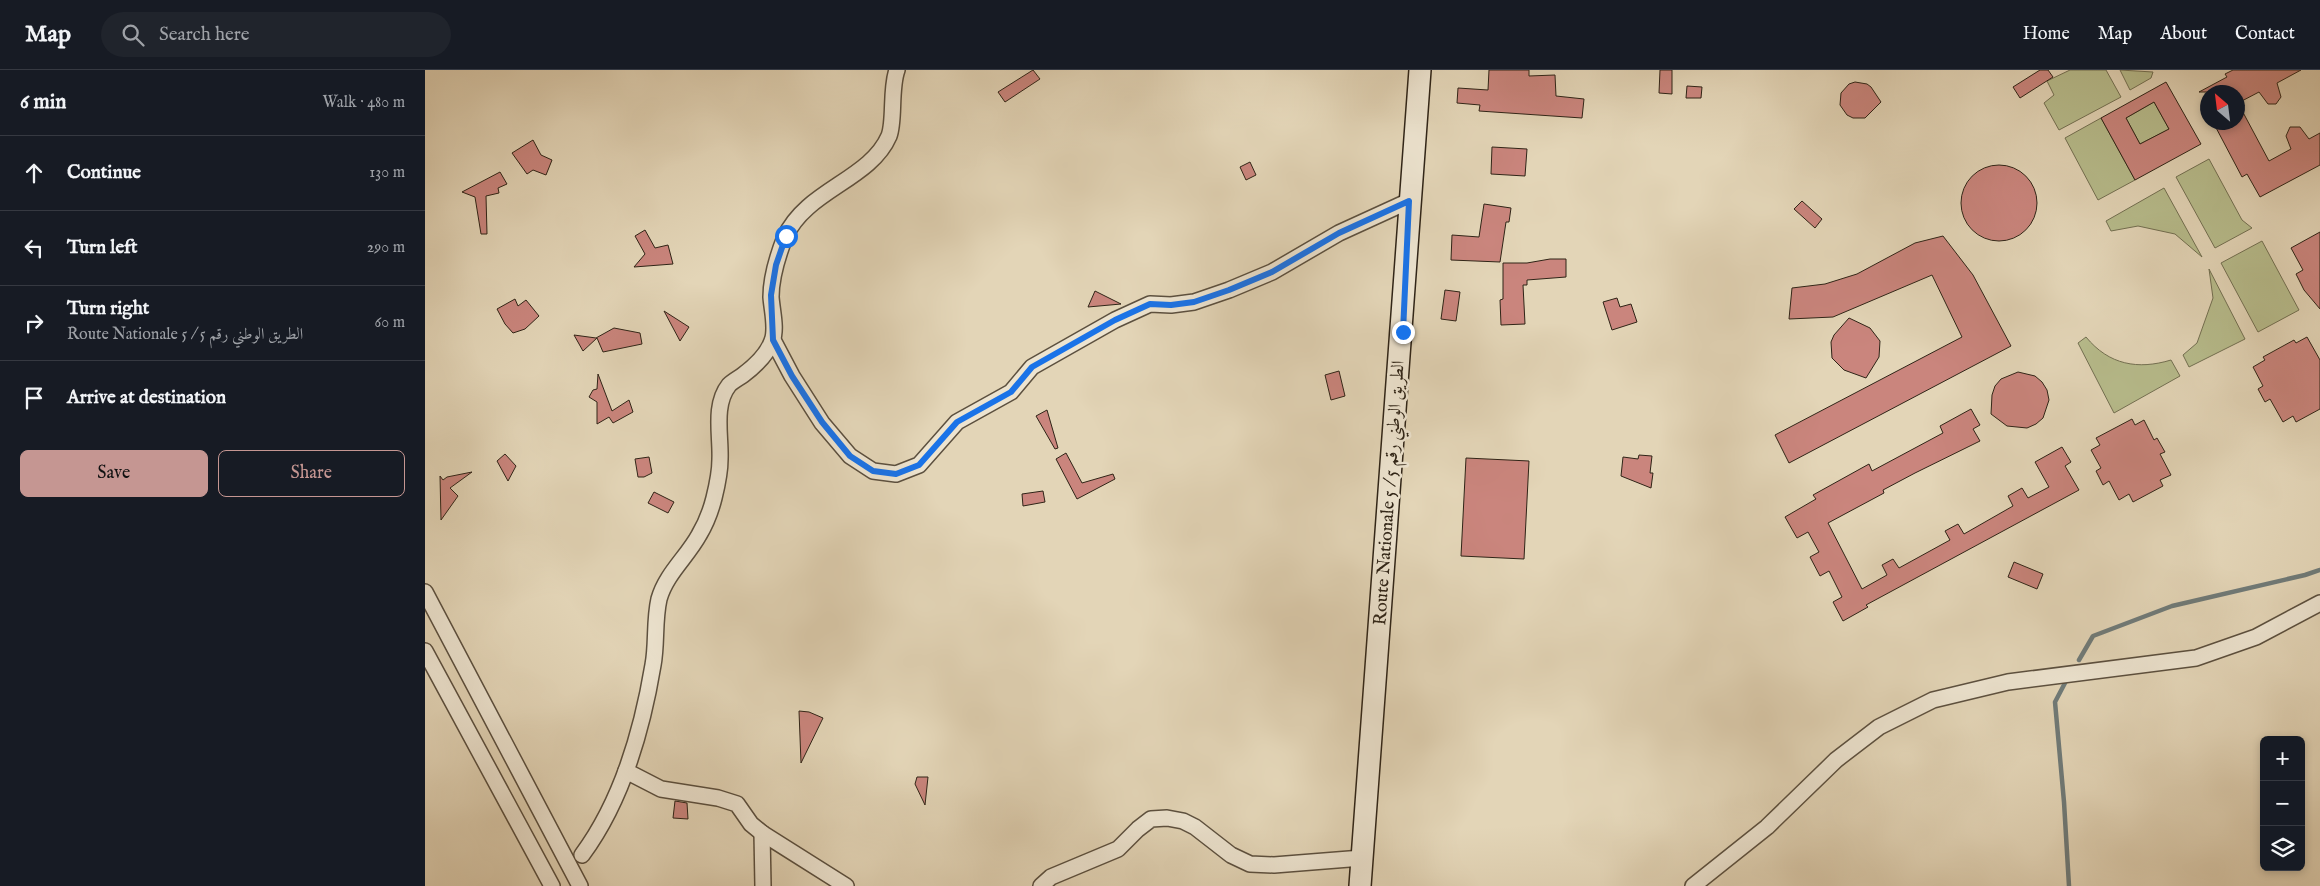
<!DOCTYPE html>
<html lang="en">
<head>
<meta charset="utf-8">
<style>
  :root { --surface:#171b24; --page:#20242c; --text:#f1f3f6; --muted:#9ea1a6; --line:#363941; --accent:#c59692 }
  body { margin:0; font-family:"IM FELL English",Amiri,serif; background:var(--page); color:var(--text) }
  .controls { position:absolute; right:15px; bottom:15px; display:grid; overflow:hidden; border-radius:8px; box-shadow:0 2px 8px #0003 }
  .controls button { width:45px; height:45px; display:grid; place-items:center; padding:0; border:0; border-bottom:1px solid var(--line); background:var(--surface); color:var(--text); font:25px sans-serif }
  .compass { position:absolute; left:1775px; top:15px; width:45px; height:45px; border-radius:50%; background:var(--surface); box-shadow:0 2px 8px #0003; rotate:332deg }
  .stop { position:absolute; width:15px; height:15px; margin:-11px; border:4px solid #1a73e8; border-radius:50%; background:#fff }
  .stop.end { background:#1a73e8; border-color:#fff; box-shadow:0 1px 5px #0008 }
  .list { margin:0; padding:0; list-style:none }
  h2 { display:flex; justify-content:space-between; align-items:center; height:65px; margin:0; padding:0 20px; font-size:21px }
  h2 small { font-size:16px; font-weight:400; color:var(--muted) }
  .list li { display:grid; grid-template-columns:32px 1fr auto; gap:15px; align-items:center; box-sizing:border-box; height:75px; padding:0 20px; border-top:1px solid var(--line) }
  .list b { display:block; font-size:19px; white-space:nowrap }
  .list p { margin:0; font-size:16px; white-space:nowrap; color:var(--muted) }
  .list em { font-size:16px; font-style:normal; color:var(--muted) }
  .actions { display:flex; gap:10px; padding:15px 20px }
  .actions a { flex:1; padding:11px 0; border:1px solid var(--accent); border-radius:8px; text-align:center; font-size:18px; color:var(--accent) }
  .actions .main { background:var(--accent); color:#111 }
  .icon { flex:none; width:28px; height:28px; fill:none; stroke:currentColor; stroke-width:2; stroke-linecap:round; stroke-linejoin:round }
  .map { position:relative; flex:none; width:1895px; height:816px; overflow:hidden }
  header { display:flex; align-items:center; gap:30px; box-sizing:border-box; height:70px; padding:0 25px; background:var(--surface); border-bottom:1px solid var(--line) }
  header strong { font-size:24px }
  nav { display:flex; gap:28px; margin-inline-start:auto; font-size:18px }
  .search { width:350px; height:45px; background:var(--page); display:flex; align-items:center; gap:12px; box-sizing:border-box; padding:0 18px; border-radius:28px; color:var(--muted); font-size:19px }
  main { display:flex }
  aside { flex:1; background:var(--surface) }
  .map>svg:first-child { display:block }
  .green { fill:#b7bc8c; stroke:#737052 }
  .lines { fill:none; stroke-linecap:round; stroke-linejoin:round }
  .stream { stroke:#707b79; stroke-width:4.5 }
  .building { fill:#ca857d; stroke:#2f2417; fill-rule:evenodd }
  .street-casing { stroke:#5c503f; stroke-width:18 }
  .secondary-casing { stroke:#2f2417; stroke-width:24 }
  .street { stroke:#ede4d0; stroke-width:15 }
  .secondary { stroke:#ede4d0; stroke-width:21 }
  .route { stroke:#1a73e8; stroke-width:6 }
  .labels { text-anchor:middle; dominant-baseline:central; stroke-width:5; stroke-linejoin:round; paint-order:stroke }
  .street-label { font-size:18px; fill:#2f2417; stroke:#ede4d0 }
</style>
</head>
<body>
<header>
<strong>Map</strong>
<div class="search"><svg class="icon" aria-label="search" viewBox="0 0 24 24"><circle cx="10" cy="10" r="6"/><path d="M15 15l6 6"/></svg>Search here</div>
<nav><a>Home</a><a>Map</a><a>About</a><a>Contact</a></nav>
</header>
<main>
<aside>
<h2>6 min<small>Walk · 480 m</small></h2>
<ul class="list">
<li><svg class="icon" aria-label="ahead" viewBox="0 0 24 24"><path d="M12 20V5M6 11l6-6 6 6"/></svg><div><b>Continue</b></div><em>130 m</em></li>
<li><svg class="icon" aria-label="left" viewBox="0 0 24 24"><path d="M17 20v-9H6M10 6l-5 5 5 5"/></svg><div><b>Turn left</b></div><em>290 m</em></li>
<li><svg class="icon" aria-label="right" viewBox="0 0 24 24"><path d="M7 20v-9h11M14 6l5 5-5 5"/></svg><div><b>Turn right</b><p>Route Nationale 5 / الطريق الوطني رقم 5</p></div><em>60 m</em></li>
<li><svg class="icon" aria-label="arrive" viewBox="0 0 24 24"><path d="M6 21V4h12l-3 4 3 4H6"/></svg><div><b>Arrive at destination</b></div></li>
</ul>
<div class="actions"><a class="main">Save</a><a>Share</a></div>
</aside>
<div class="map">
<svg width="1895" height="816" viewBox="0 0 1895 816">
  <rect width="100%" height="100%" fill="#e3d5b7"/>
  <filter id="stains"><feTurbulence type="fractalNoise" baseFrequency=".004" numOctaves="4"/><feColorMatrix values="0 0 0 0 .2 0 0 0 0 .09 0 0 0 0 .02 0 0 0 .5 -.17"/></filter>
  <radialGradient id="worn" r=".72"><stop offset=".6" stop-color="#630" stop-opacity="0"/><stop offset="1" stop-color="#630" stop-opacity=".3"/></radialGradient>
  <g class="green">
    <path d="M 1645,0 L 1681,0 L 1696,27 L 1634,60 L 1619,33 L 1629,25 L 1622,11 Z"/>
    <path d="M 1695,0 L 1728,2 L 1726,8 L 1705,20 Z"/>
    <path d="M 1729,32 L 1744,59 L 1715,74 L 1701,48 Z"/>
    <path d="M 1676,48 L 1710,110 L 1673,130 L 1640,68 Z"/>
    <path d="M 1784,89 L 1817,150 L 1827,158 L 1790,178 L 1751,107 Z"/>
    <path d="M 1739,118 L 1777,187 L 1750,164 L 1713,156 L 1686,161 L 1681,151 Z"/>
    <path d="M 1837,171 L 1874,240 L 1833,262 L 1796,193 Z"/>
    <path d="M 1784,199 L 1820,269 L 1764,297 L 1758,285 L 1772,273 L 1788,228 Z"/>
    <path d="M 1661,267 C 1684,295 1713,300 1746,290 L 1755,306 L 1689,343 L 1653,273 Z"/>
  </g>
  <g class="lines">
    <g class="stream">
      <path d="M 1654,590 L 1668,566 L 1747,536 L 1880,505 L 1895,500"/>
      <path d="M 1640,613 L 1630,632 L 1639,732 L 1644,816"/>
    </g>
  </g>
  <g class="building">
    <path d="M 608,0 L 615,9 L 580,32 L 573,22 Z"/>
    <path d="M 1064,0 L 1104,0 L 1104,6 L 1130,5 L 1131,26 L 1159,29 L 1157,48 L 1054,41 L 1055,35 L 1032,33 L 1033,18 L 1063,20 Z"/>
    <path d="M 1235,0 L 1247,0 L 1247,24 L 1234,23 Z"/>
    <path d="M 1615,0 L 1623,0 L 1628,7 L 1595,28 L 1588,17 Z"/>
    <path d="M 1808,0 L 1876,0 L 1852,13 L 1856,27 L 1851,34 L 1843,34 L 1834,22 L 1813,33 L 1844,91 L 1866,79 L 1861,66 L 1865,57 L 1875,57 L 1884,69 L 1895,63 L 1895,95 L 1835,127 L 1822,104 L 1817,107 L 1788,52 L 1812,52 L 1812,22 L 1774,22 L 1802,7 L 1800,4 Z"/>
    <path d="M 1430,12 L 1442,14 L 1446,17 L 1456,32 L 1440,48 L 1428,48 L 1422,45 L 1415,35 L 1416,23 L 1424,14 Z"/>
    <path d="M 1741,12 L 1776,74 L 1710,110 L 1676,48 ZM 1729,32 L 1744,59 L 1715,74 L 1701,48 Z"/>
    <path d="M 1262,16 L 1277,17 L 1276,28 L 1261,28 Z"/>
    <path d="M 108,70 L 116,85 L 127,90 L 121,105 L 108,100 L 102,104 L 87,83 Z"/>
    <path d="M 1067,77 L 1102,79 L 1100,106 L 1066,104 Z"/>
    <path d="M 825,92 L 831,105 L 821,110 L 815,97 Z"/>
    <circle cx="1574" cy="133" r="38"/>
    <path d="M 75,102 L 82,114 L 73,118 L 74,123 L 61,126 L 62,164 L 56,164 L 50,127 L 37,122 Z"/>
    <path d="M 1377,131 L 1397,149 L 1390,158 L 1369,139 Z"/>
    <path d="M 1059,134 L 1086,138 L 1084,152 L 1081,152 L 1075,192 L 1026,190 L 1027,165 L 1054,167 Z"/>
    <path d="M 220,160 L 230,178 L 243,175 L 248,194 L 209,197 L 220,184 L 210,166 Z"/>
    <path d="M 1895,162 L 1895,239 L 1879,220 L 1871,204 L 1878,200 L 1866,178 Z"/>
    <path d="M 1518,166 L 1548,205 L 1586,276 L 1364,393 L 1350,365 L 1537,267 L 1507,205 L 1408,247 L 1364,249 L 1367,218 L 1400,214 L 1432,204 L 1490,173 Z"/>
    <path d="M 1125,189 L 1141,189 L 1141,207 L 1102,210 L 1102,215 L 1098,215 L 1100,254 L 1076,255 L 1075,230 L 1078,229 L 1078,193 L 1102,193 Z"/>
    <path d="M 1020,220 L 1035,222 L 1031,251 L 1016,249 Z"/>
    <path d="M 670,221 L 696,234 L 663,237 Z"/>
    <path d="M 1192,228 L 1195,237 L 1206,234 L 1212,252 L 1187,260 L 1178,232 Z"/>
    <path d="M 90,229 L 93,236 L 101,230 L 114,246 L 100,259 L 88,263 L 80,254 L 72,239 Z"/>
    <path d="M 239,241 L 264,257 L 255,271 Z"/>
    <path d="M 1424,248 L 1445,258 L 1455,271 L 1454,287 L 1441,308 L 1419,300 L 1407,288 L 1406,272 L 1409,265 Z"/>
    <path d="M 189,258 L 215,263 L 217,274 L 178,282 L 172,268 L 158,281 L 149,265 L 171,268 Z"/>
    <path d="M 1882,267 L 1895,290 L 1895,339 L 1871,352 L 1868,346 L 1858,352 L 1845,329 L 1840,332 L 1833,319 L 1838,316 L 1828,297 L 1840,290 L 1838,287 L 1869,270 L 1871,273 Z"/>
    <path d="M 914,301 L 920,326 L 906,330 L 900,305 Z"/>
    <path d="M 1593,302 L 1610,306 L 1617,312 L 1622,320 L 1624,330 L 1618,348 L 1611,354 L 1602,358 L 1582,356 L 1566,344 L 1567,325 L 1570,316 L 1576,309 Z"/>
    <path d="M 173,304 L 187,341 L 204,330 L 208,342 L 188,353 L 184,347 L 172,354 L 172,332 L 164,327 L 168,320 L 172,319 Z"/>
    <path d="M 1546,339 L 1555,355 L 1548,359 L 1555,371 L 1490,403 L 1458,420 L 1459,423 L 1403,453 L 1437,519 L 1462,505 L 1457,495 L 1468,489 L 1474,498 L 1525,470 L 1520,461 L 1533,454 L 1539,464 L 1588,436 L 1583,426 L 1597,418 L 1603,428 L 1624,417 L 1610,392 L 1637,377 L 1646,392 L 1640,396 L 1654,420 L 1441,535 L 1443,537 L 1418,551 L 1408,532 L 1417,527 L 1404,501 L 1395,506 L 1385,487 L 1394,482 L 1383,462 L 1372,468 L 1360,447 L 1391,429 L 1388,425 L 1444,394 L 1447,401 L 1518,363 L 1515,356 Z"/>
    <path d="M 622,340 L 633,378 L 630,379 L 611,346 Z"/>
    <path d="M 1707,349 L 1710,355 L 1719,350 L 1729,370 L 1732,368 L 1740,382 L 1735,384 L 1746,405 L 1735,410 L 1738,416 L 1708,432 L 1704,424 L 1694,430 L 1684,411 L 1678,415 L 1671,401 L 1676,398 L 1666,380 L 1675,375 L 1671,368 Z"/>
    <path d="M 641,383 L 657,413 L 688,404 L 690,409 L 652,429 L 631,389 Z"/>
    <path d="M 80,384 L 91,396 L 83,411 L 72,391 Z"/>
    <path d="M 1214,385 L 1227,386 L 1225,403 L 1228,403 L 1226,418 L 1196,406 L 1198,387 L 1213,389 Z"/>
    <path d="M 224,387 L 227,403 L 219,407 L 213,407 L 210,389 Z"/>
    <path d="M 1041,388 L 1104,391 L 1099,489 L 1036,486 Z"/>
    <path d="M 47,402 L 25,418 L 33,426 L 16,450 L 15,406 L 18,410 L 22,407 Z"/>
    <path d="M 618,421 L 620,432 L 598,436 L 597,424 Z"/>
    <path d="M 229,422 L 249,432 L 243,443 L 223,433 Z"/>
    <path d="M 1589,492 L 1618,504 L 1612,519 L 1583,507 Z"/>
    <path d="M 374,641 L 384,642 L 398,648 L 376,693 Z"/>
    <path d="M 492,707 L 503,707 L 500,735 L 490,714 Z"/>
    <path d="M 250,731 L 262,733 L 263,749 L 248,748 Z"/>
  </g>
  <g class="lines">
    <defs>
      <g id="street">
        <path d="M 348,270 L 367,306 L 397,353 L 425,386 L 448,401 L 471,404 L 494,395 L 532,352 L 586,322 L 607,297 L 690,250 L 725,234 L 746,235 L 769,232 L 804,220 L 847,202 L 914,163 L 984,131"/>
        <path d="M 0,522 L 155,816"/>
        <path d="M 0,581 L 127,816"/>
        <path d="M 201,701 L 236,719 L 293,728 L 312,734 L 326,754 L 337,763 L 421,816"/>
        <path d="M 337,763 L 338,816"/>
        <path d="M 157,785 C 197,731 217,661 228,595 C 232,574 229,551 234,529 C 241,504 262,487 274,465 C 280,455 286,440 289,428 C 292,416 295,401 295,389 C 296,366 288,335 304,315 C 308,311 314,308 318,305 C 330,296 342,285 347,271 C 352,259 347,241 346,227 C 346,208 353,185 360,167 C 381,120 445,110 464,66 C 470,51 465,19 472,0"/>
        <path d="M 616,816 L 626,807 L 693,779 L 713,759 L 726,749 L 742,748 L 758,751 L 770,757 L 806,785 L 825,794 L 849,795 L 937,788"/>
        <path d="M 1268,816 L 1342,757 L 1411,690 L 1454,657 L 1508,630 L 1583,612 L 1771,588 L 1831,567 L 1895,533"/>
      </g>
      <path id="secondary" d="M 935,816 L 995,0"/>
    </defs>
    <use href="#street" class="street-casing"/>
    <use href="#secondary" class="secondary-casing"/>
    <use href="#street" class="street"/>
    <use href="#secondary" class="secondary"/>
  </g>
  <g class="lines">
    <path class="route" d="M 361,166 L 351,195 L 346,225 L 348,270 L 367,306 L 397,352 L 425,386 L 448,401 L 471,404 L 494,395 L 532,352 L 586,322 L 607,297 L 690,250 L 725,234 L 746,235 L 769,232 L 804,220 L 847,202 L 914,163 L 984,131 L 978,262"/>
  </g>
  <g class="labels">
    <g class="street-label">
      <text transform="translate(965 423) rotate(-86)">Route Nationale 5 / الطريق الوطني رقم 5</text>
    </g>
  </g>
  <rect width="100%" height="100%" filter="url(#stains)"/>
  <rect width="100%" height="100%" fill="url(#worn)"/>
</svg>
<div class="controls">
<button>+</button>
<button>−</button>
<button><svg class="icon" aria-label="layers" viewBox="0 0 24 24"><path d="M12 4l9 5-9 5-9-5zM3 14l9 5 9-5"/></svg></button>
</div>
<svg class="compass" viewBox="-18 -18 36 36"><path d="M0-13l5 13h-10z" fill="#e53935"/><path d="M0 13l5-13h-10z" fill="#9ea1a6"/></svg>
<div class="stop" style="left:361px;top:166px"></div>
<div class="stop end" style="left:978px;top:262px"></div>
</div>
</main>
</body>
</html>
